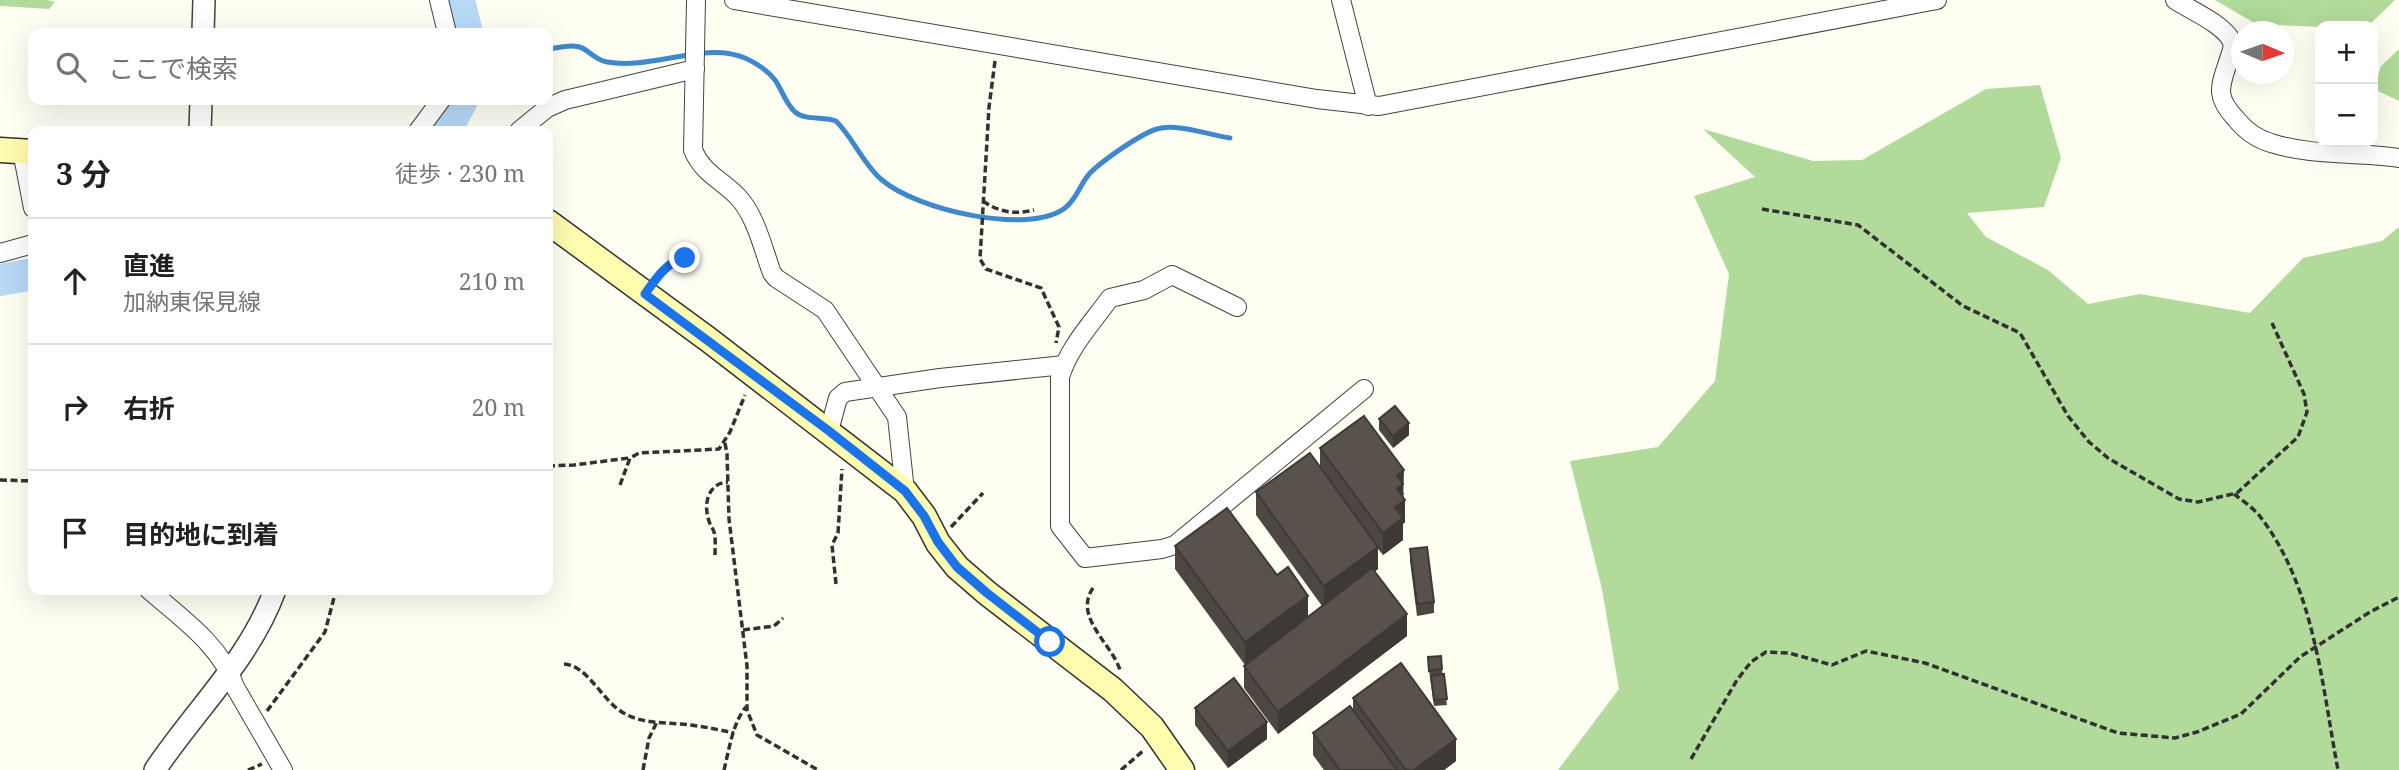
<!DOCTYPE html>
<html lang="ja">
<head>
<meta charset="utf-8">
<style>
  :root { --surface:#fff; --page:#f6f6f6; --text:#202124; --muted:#757577; --line:#e0e0e0 }
  body { margin:0; font-family:"Noto Serif","Noto Sans JP",serif; background:var(--page); color:var(--text) }
  .controls { position:absolute; right:21px; top:21px; display:grid; overflow:hidden; border-radius:14px; box-shadow:0 7px 28px #0002 }
  .controls button { width:63px; height:63px; display:grid; place-items:center; padding:0; border:0; border-bottom:2px solid var(--line); background:var(--surface); color:var(--text); font:35px sans-serif }
  .compass { position:absolute; left:2231px; top:21px; width:63px; height:63px; border-radius:50%; background:var(--surface); box-shadow:0 7px 28px #0002; rotate:92deg }
  .stop { position:absolute; width:21px; height:21px; margin:-16px; border:5px solid #1a73e8; border-radius:50%; background:#fff }
  .stop.end { background:#1a73e8; border-color:#fff; box-shadow:0 2px 7px #0008 }
  .list { margin:0; padding:0; list-style:none }
  h2 { display:flex; justify-content:space-between; align-items:center; height:91px; margin:0; padding:0 28px; font-size:30px }
  h2 small { font-size:23px; font-weight:400; color:var(--muted) }
  .list li { display:grid; grid-template-columns:46px 1fr auto; gap:21px; align-items:center; box-sizing:border-box; height:126px; padding:0 28px; border-top:2px solid var(--line) }
  .list b { display:block; font-size:26px; white-space:nowrap }
  .list p { margin:0; font-size:23px; white-space:nowrap; color:var(--muted) }
  .list em { font-size:23px; font-style:normal; color:var(--muted) }
  .icon { flex:none; width:38px; height:38px; fill:none; stroke:currentColor; stroke-width:2; stroke-linecap:round; stroke-linejoin:round }
  .map { position:relative; flex:none; width:2399px; height:770px; overflow:hidden }
  .search { position:absolute; background:var(--surface); box-shadow:0 7px 28px #0002; left:28px; top:28px; width:525px; height:77px; display:flex; align-items:center; gap:18px; box-sizing:border-box; padding:0 24px; border-radius:14px; color:var(--muted); font-size:26px }
  .panel { position:absolute; background:var(--surface); box-shadow:0 7px 28px #0002; left:28px; top:126px; width:525px; height:469px; border-radius:14px }
  .map>svg:first-child { display:block }
  .forest { fill:#b2da9b }
  .lines { fill:none; stroke-linecap:round; stroke-linejoin:round }
  .stream { stroke:#4088cc; stroke-width:5 }
  .river { stroke:#b8d9f6; stroke-width:32 }
  .minor-casing { stroke:#434343; stroke-width:20 }
  .tertiary-casing { stroke:#434343; stroke-width:24 }
  .secondary-casing { stroke:#323232; stroke-width:27 }
  .path { stroke:#323232; stroke-width:3.5; stroke-dasharray:7 3.5; stroke-linecap:butt }
  .minor { stroke:#fff; stroke-width:18 }
  .tertiary { stroke:#fff; stroke-width:21 }
  .secondary { stroke:#fefcaf; stroke-width:24 }
  .wall { fill:#4d4741 }
  .shaded-wall { fill:#3e3935 }
  .building { fill:#59524c; stroke:#3e3935; stroke-width:2 }
  .route { stroke:#1a73e8; stroke-width:9 }
</style>
</head>
<body>
<div class="map">
<svg width="2399" height="770" viewBox="0 0 2399 770">
  <rect width="100%" height="100%" fill="#fffef3"/>
  <g class="forest">
    <path d="M 0,0 L 47,0 L 55,2 L 49,9 L 0,6 Z"/>
    <path d="M 2215,0 L 2395,0 L 2370,24 L 2320,27 L 2256,24 Z"/>
    <path d="M 2399,49 L 2399,101 L 2374,89 L 2381,66 Z"/>
    <path d="M 2040,85 L 2061,158 L 2044,207 L 1967,213 L 1986,237 L 2048,270 L 2088,304 L 2140,294 L 2250,313 L 2303,258 L 2382,241 L 2399,227 L 2399,770 L 1558,770 L 1619,689 L 1602,589 L 1570,461 L 1658,447 L 1715,381 L 1729,274 L 1694,196 L 1755,177 L 1703,129 L 1813,161 L 1862,160 L 1986,89 Z"/>
  </g>
  <g class="lines">
    <path class="stream" d="M 548,49 C 559,48 574,43 584,49 C 592,54 598,61 607,62 C 652,70 704,41 745,58 C 756,63 768,71 775,80 C 782,90 786,104 795,112 C 806,121 824,116 836,121 C 854,139 863,164 882,180 C 915,209 1028,236 1065,208 C 1077,199 1080,184 1090,173 C 1102,161 1140,134 1157,129 C 1176,123 1210,135 1230,138"/>
    <g class="river">
      <path d="M 459,0 L 467,33"/>
      <path d="M 443,131 L 449,125 L 462,100"/>
      <path d="M 0,280 L 33,274"/>
    </g>
    <defs>
      <g id="minor">
        <path d="M 439,0 L 447,33"/>
        <path d="M 696,0 L 693,150 C 703,174 721,179 738,197 C 756,216 763,249 772,273 L 776,278 L 825,310 L 897,417 L 905,491"/>
        <path d="M 734,0 L 1317,99 L 1379,106 L 1937,0"/>
        <path d="M 1341,0 L 1368,106"/>
        <path d="M 2175,0 C 2190,10 2223,24 2231,40 C 2234,46 2232,50 2230,56 C 2221,85 2213,95 2236,119 C 2245,130 2257,139 2271,143 C 2311,156 2357,152 2399,158"/>
        <path d="M 418,131 L 441,100"/>
        <path d="M 519,131 L 547,108 L 565,100 L 695,69"/>
        <path d="M 22,151 L 33,208"/>
        <path d="M 0,253 L 33,244"/>
        <path d="M 1237,307 L 1172,275 L 1144,290 L 1110,298 C 1092,323 1069,347 1060,377 L 1060,526 L 1085,558 L 1162,549 L 1175,545 L 1364,389"/>
        <path d="M 829,431 L 838,398 L 845,392 L 940,378 L 1064,365"/>
        <path d="M 149,590 C 180,617 222,646 235,687 L 283,770"/>
      </g>
      <g id="tertiary">
        <path d="M 203,33 L 204,0"/>
        <path d="M 200,131 L 201,100"/>
        <path d="M 155,770 C 195,710 250,659 275,590"/>
      </g>
      <g id="secondary">
        <path d="M 0,150 L 33,152"/>
        <path d="M 548,222 L 709,340 L 905,491 L 924,516 L 938,543 L 957,567 L 987,593 L 1113,690 L 1152,727 L 1182,770"/>
      </g>
    </defs>
    <use href="#minor" class="minor-casing"/>
    <use href="#tertiary" class="tertiary-casing"/>
    <use href="#secondary" class="secondary-casing"/>
    <g class="path">
      <path d="M 995,61 L 989,107 L 980,259 L 986,269 L 1041,288 L 1059,327 L 1056,343"/>
      <path d="M 983,201 C 998,212 1016,215 1034,210"/>
      <path d="M 1762,209 L 1858,225 L 1963,306 L 2020,333 L 2068,416 L 2089,442 L 2108,458 L 2179,499 L 2198,502 L 2237,493 L 2298,437 L 2307,412 L 2304,394 L 2272,323"/>
      <path d="M 656,279 L 677,259 L 685,258"/>
      <path d="M 725,443 L 727,454 L 729,519 L 747,666 L 747,710 L 757,735 L 818,770"/>
      <path d="M 548,466 L 574,465 L 629,458"/>
      <path d="M 0,480 L 33,481"/>
      <path d="M 620,485 L 630,458 L 639,453 L 719,449 L 730,432 L 745,395"/>
      <path d="M 2234,494 C 2243,501 2255,509 2262,519 C 2315,590 2322,686 2338,770"/>
      <path d="M 951,527 L 983,493"/>
      <path d="M 715,555 C 715,548 716,539 714,532 C 713,528 710,525 709,521 C 703,504 708,483 728,482"/>
      <path d="M 836,584 L 832,545 L 838,533 L 842,469"/>
      <path d="M 1093,588 C 1073,617 1112,644 1120,670"/>
      <path d="M 743,630 L 774,626 L 783,618"/>
      <path d="M 564,664 C 587,665 602,700 622,712 C 642,725 668,722 691,725 C 706,727 720,730 734,733"/>
      <path d="M 267,711 L 325,632 L 336,590"/>
      <path d="M 1691,759 L 1737,680 L 1751,662 L 1766,652 L 1789,653 L 1832,665 L 1866,651 L 1925,663 L 2118,733 L 2175,738 L 2197,732 L 2241,714 L 2300,657 L 2370,612 L 2399,597"/>
      <path d="M 248,770 L 262,764"/>
      <path d="M 643,770 L 649,738 L 657,722"/>
      <path d="M 724,770 C 729,750 733,722 746,707"/>
      <path d="M 1121,770 L 1143,751"/>
    </g>
    <use href="#minor" class="minor"/>
    <use href="#tertiary" class="tertiary"/>
    <use href="#secondary" class="secondary"/>
  </g>
  <g class="wall">
    <path d="M 1379,419 L 1409,435 L 1393,448 L 1379,430 Z"/>
    <path d="M 1320,448 L 1404,493 L 1403,497 L 1405,522 L 1403,524 L 1403,540 L 1383,555 L 1378,549 L 1378,569 L 1375,571 L 1407,636 L 1278,734 L 1244,688 L 1244,666 L 1245,665 L 1175,569 L 1175,546 L 1277,575 L 1308,616 L 1322,606 L 1256,515 L 1256,492 L 1320,468 Z"/>
    <path d="M 1410,549 L 1434,602 L 1434,613 L 1417,616 L 1410,561 Z"/>
    <path d="M 1428,663 L 1442,669 L 1447,705 L 1434,706 Z"/>
    <path d="M 1353,698 L 1456,761 L 1444,770 L 1324,770 L 1313,755 L 1313,733 L 1353,710 Z"/>
    <path d="M 1195,708 L 1267,739 L 1228,768 L 1195,725 Z"/>
  </g>
  <g class="shaded-wall">
    <path d="M 1409,423 L 1409,435 L 1393,448 L 1393,436 Z"/>
    <path d="M 1404,470 L 1403,502 L 1405,500 L 1405,522 L 1403,524 L 1403,540 L 1383,555 L 1383,533 L 1397,476 Z"/>
    <path d="M 1378,547 L 1378,569 L 1324,609 L 1324,586 Z"/>
    <path d="M 1308,596 L 1308,618 L 1245,665 L 1245,642 Z"/>
    <path d="M 1407,614 L 1407,636 L 1278,734 L 1278,712 Z"/>
    <path d="M 1267,722 L 1267,739 L 1228,768 L 1228,751 Z"/>
    <path d="M 1456,739 L 1456,761 L 1444,770 L 1414,770 Z"/>
  </g>
  <g class="building">
    <path d="M 1395,406 L 1409,423 L 1393,436 L 1379,419 Z"/>
    <path d="M 1364,416 L 1404,470 L 1397,476 L 1403,484 L 1397,489 L 1405,500 L 1395,507 L 1403,518 L 1383,533 L 1320,448 Z"/>
    <path d="M 1310,453 L 1378,547 L 1324,586 L 1256,492 Z"/>
    <path d="M 1227,508 L 1277,575 L 1288,567 L 1308,596 L 1245,642 L 1175,546 Z"/>
    <path d="M 1427,547 L 1434,602 L 1417,604 L 1410,549 Z"/>
    <path d="M 1372,568 L 1407,614 L 1278,712 L 1244,666 Z"/>
    <path d="M 1441,656 L 1442,669 L 1429,671 L 1428,657 Z"/>
    <path d="M 1401,663 L 1456,739 L 1414,770 L 1406,770 L 1353,698 Z"/>
    <path d="M 1444,674 L 1447,699 L 1434,700 L 1431,676 Z"/>
    <path d="M 1234,678 L 1267,722 L 1228,751 L 1195,708 Z"/>
    <path d="M 1350,706 L 1397,770 L 1340,770 L 1313,733 Z"/>
  </g>
  <g class="lines">
    <path class="route" d="M 685,258 C 667,261 655,280 645,294 L 829,431 L 905,491 L 924,516 L 938,542 L 957,567 L 987,593 L 1050,642"/>
  </g>
</svg>
<div class="controls">
<button>+</button>
<button>−</button>
</div>
<svg class="compass" viewBox="-18 -18 36 36"><path d="M0-13l5 13h-10z" fill="#e53935"/><path d="M0 13l5-13h-10z" fill="#757577"/></svg>
<div class="stop" style="left:1050px;top:642px"></div>
<div class="stop end" style="left:685px;top:258px"></div>
<div class="search"><svg class="icon" aria-label="search" viewBox="0 0 24 24"><circle cx="10" cy="10" r="6"/><path d="M15 15l6 6"/></svg>ここで検索</div>
<section class="panel">
<h2>3 分<small>徒歩 · 230 m</small></h2>
<ul class="list">
<li><svg class="icon" aria-label="ahead" viewBox="0 0 24 24"><path d="M12 20V5M6 11l6-6 6 6"/></svg><div><b>直進</b><p>加納東保見線</p></div><em>210 m</em></li>
<li><svg class="icon" aria-label="right" viewBox="0 0 24 24"><path d="M7 20v-9h11M14 6l5 5-5 5"/></svg><div><b>右折</b></div><em>20 m</em></li>
<li><svg class="icon" aria-label="arrive" viewBox="0 0 24 24"><path d="M6 21V4h12l-3 4 3 4H6"/></svg><div><b>目的地に到着</b></div></li>
</ul>
</section>
</div>
</body>
</html>
